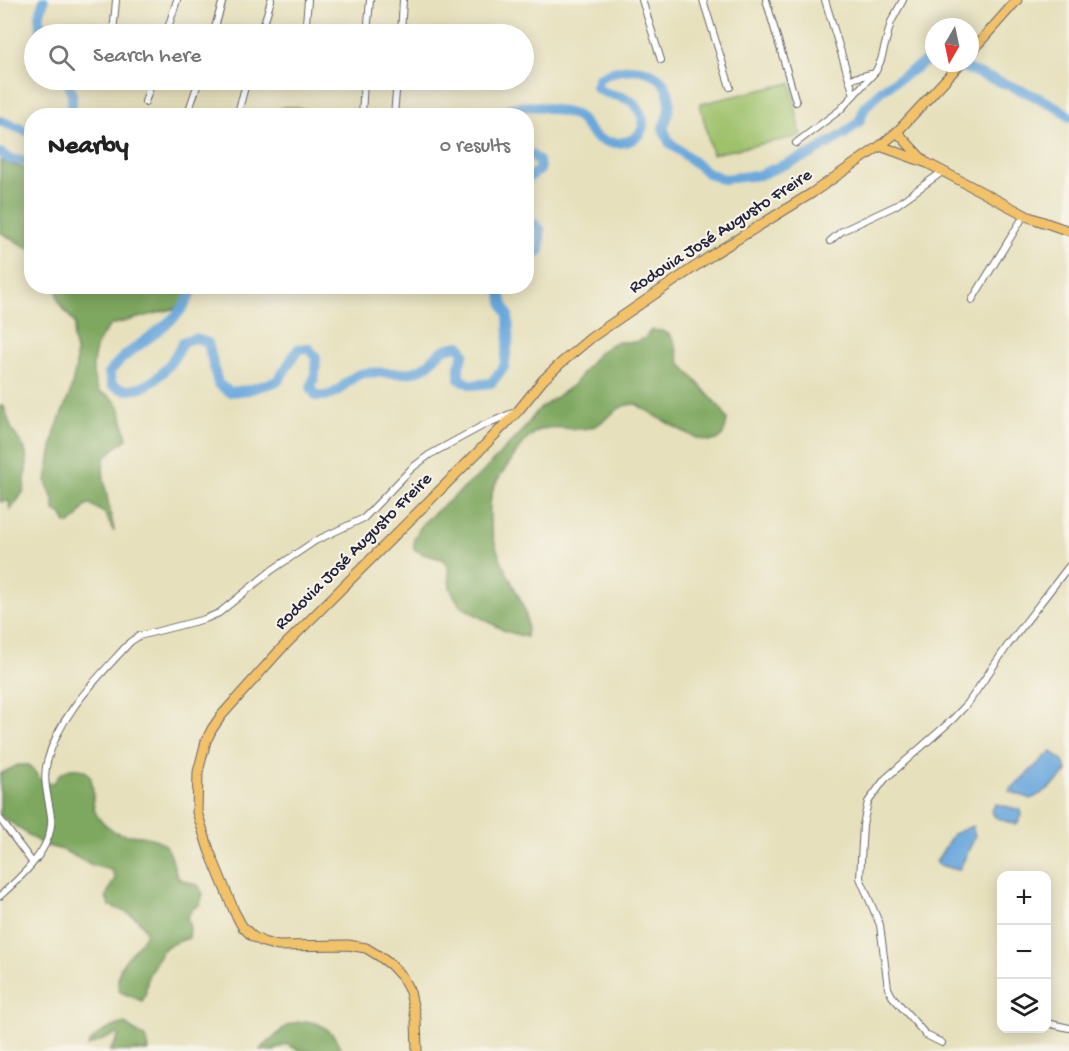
<!DOCTYPE html>
<html lang="en">
<head>
<meta charset="utf-8">
<style>
  :root { --surface:#fff; --page:#f2f2f2; --text:#222; --muted:#767676; --line:#e0e0e0 }
  body { margin:0; font-family:"Gochi Hand",sans-serif; background:var(--page); color:var(--text) }
  .controls { position:absolute; right:18px; bottom:18px; display:grid; overflow:hidden; border-radius:12px; box-shadow:0 3px 15px #0003 }
  .controls button { width:54px; height:54px; display:grid; place-items:center; padding:0; border:0; border-bottom:2px solid var(--line); background:var(--surface); color:var(--text); font:30px sans-serif }
  .compass { position:absolute; left:925px; top:18px; width:54px; height:54px; border-radius:50%; background:var(--surface); box-shadow:0 3px 15px #0003; rotate:189deg }
  .list { margin:0; padding:0; list-style:none }
  h2 { display:flex; justify-content:space-between; align-items:center; height:78px; margin:0; padding:0 24px; font-size:26px }
  h2 small { font-size:20px; font-weight:400; color:var(--muted) }
  .icon { flex:none; width:33px; height:33px; fill:none; stroke:currentColor; stroke-width:2; stroke-linecap:round; stroke-linejoin:round }
  .map { position:relative; flex:none; width:1069px; height:1051px; overflow:hidden }
  .search { position:absolute; background:var(--surface); box-shadow:0 3px 15px #0003; left:24px; top:24px; width:510px; height:66px; display:flex; align-items:center; gap:15px; box-sizing:border-box; padding:0 21px; border-radius:33px; color:var(--muted); font-size:22px }
  .panel { position:absolute; background:var(--surface); box-shadow:0 3px 15px #0003; left:24px; top:108px; width:510px; height:186px; border-radius:24px }
  .map>svg:first-child { display:block }
  .green { fill:#9ec16b; stroke:#607253; stroke-width:1.5 }
  .forest { fill:#7ea75f; stroke:#50644d; stroke-width:1.5 }
  .water { fill:#6aa8dc; stroke:#46658c; stroke-width:1.5 }
  .lines { fill:none; stroke-linecap:round; stroke-linejoin:round }
  .river { stroke:#6aa8dc; stroke-width:10 }
  .minor-casing { stroke:#676468; stroke-width:8 }
  .primary-casing { stroke:#676468; stroke-width:11 }
  .minor { stroke:#fff; stroke-width:6 }
  .primary { stroke:#f2c26a; stroke-width:9 }
  .labels { text-anchor:middle; dominant-baseline:central; stroke-width:4.5; stroke-linejoin:round; paint-order:stroke }
  .street-label { font-size:18px; fill:#22223b; stroke:#f7f3e8 }
</style>
</head>
<body>
<div class="map">
<svg width="1069" height="1051" viewBox="0 0 1069 1051">
  <rect width="100%" height="100%" fill="#f7f3e8"/>
  <filter id="ink" filterUnits="userSpaceOnUse"><feTurbulence type="fractalNoise" baseFrequency=".0167" numOctaves="2"/><feDisplacementMap in="SourceGraphic" scale="12" xChannelSelector="R" yChannelSelector="G"/><feConvolveMatrix kernelMatrix="1 2 1 2 8 2 1 2 1" color-interpolation-filters="sRGB"/></filter>
  <filter id="wash" filterUnits="userSpaceOnUse"><feTurbulence type="fractalNoise" baseFrequency=".008" numOctaves="4" result="noise"/><feDisplacementMap in="SourceGraphic" scale="24" xChannelSelector="R" yChannelSelector="G"/><feGaussianBlur stdDeviation="1.35" result="paint"/><feColorMatrix in="noise" values="0 0 0 0 0 0 0 0 0 0 0 0 0 0 0 0 0 1.4 0 .05"/><feComposite in="paint" operator="in"/></filter>
  <g filter="url(#wash)">
    <rect width="100%" height="100%" fill="#e6e0bc"/>
    <path class="green" d="M 791,83 L 801,136 L 712,154 L 700,104 Z"/>
    <g class="forest">
      <path d="M 283,107 C 295,106 308,109 319,115 L 275,115 L 275,113 Z"/>
      <path d="M 0,161 L 31,170 L 31,250 L 0,232 Z"/>
      <path d="M 96,287 L 100,288 L 110,286 L 187,287 L 189,299 L 177,308 L 111,325 C 94,341 87,371 99,392 C 126,401 120,416 127,439 C 120,444 110,450 105,458 C 98,471 113,516 114,532 L 105,514 L 90,504 L 86,505 L 77,518 L 70,524 L 66,523 L 61,514 L 54,511 L 54,502 L 46,482 L 55,431 L 70,393 L 76,367 L 76,351 L 73,339 L 75,324 C 67,311 54,304 58,287 Z"/>
      <path d="M 651,330 L 662,331 L 670,335 L 675,344 L 680,363 L 722,410 L 727,419 C 726,428 724,439 713,441 C 698,444 650,412 636,404 C 613,404 609,423 589,428 C 574,432 558,424 543,429 C 527,434 517,452 508,465 C 502,473 494,483 492,493 C 484,521 498,556 511,581 C 521,602 530,613 526,637 L 505,631 L 460,606 L 450,588 L 448,566 L 442,559 L 423,554 L 414,549 L 414,539 L 423,523 L 484,471 L 491,463 L 520,434 L 538,410 L 573,385 L 598,353 L 615,342 L 635,342 L 645,338 Z"/>
      <path d="M 0,406 L 4,407 L 12,430 L 25,449 L 27,460 L 24,491 L 10,511 L 9,501 L 0,502 Z"/>
      <path d="M 18,765 L 29,765 L 43,782 L 54,783 C 58,775 62,771 71,769 C 99,765 91,794 94,809 C 96,817 105,825 112,830 C 126,840 154,830 167,848 C 173,856 173,868 178,878 L 199,886 L 203,894 L 200,904 L 192,909 L 187,918 L 190,928 L 189,938 L 169,945 L 162,951 L 148,976 L 145,996 L 142,1001 L 120,992 C 111,963 136,954 146,933 C 140,915 125,913 109,905 L 106,896 L 115,878 L 111,870 L 91,865 L 63,850 L 43,845 L 0,815 L 0,774 Z"/>
      <path d="M 306,1021 C 325,1023 335,1034 342,1051 L 301,1051 L 286,1044 L 274,1051 L 260,1050 C 263,1045 266,1044 271,1040 C 288,1025 282,1025 306,1021 Z"/>
      <path d="M 125,1023 C 136,1036 147,1030 149,1051 L 110,1051 L 119,1036 L 116,1034 L 88,1046 C 95,1033 111,1027 125,1023 Z"/>
    </g>
    <g class="water">
      <path d="M 1052,752 L 1062,760 L 1067,771 C 1057,784 1046,791 1031,799 L 1009,791 L 1046,756 Z"/>
      <path d="M 996,804 L 1021,810 L 1022,815 L 1016,825 L 995,817 L 991,811 Z"/>
      <path d="M 972,826 L 975,837 L 959,870 L 939,865 L 936,862 L 953,834 Z"/>
    </g>
    <g class="lines">
      <g class="river">
        <path d="M 41,34 L 39,16 L 44,0"/>
        <path d="M 952,63 C 977,74 1056,100 1069,117"/>
        <path d="M 68,80 L 72,95 L 72,116"/>
        <path d="M 505,116 L 510,108 C 529,104 545,107 564,112 C 568,113 574,114 577,116 C 585,122 590,137 604,141 C 629,149 656,132 636,106 C 625,92 607,98 596,87 L 599,78 C 640,56 687,77 663,128 L 669,142 L 708,173 L 723,179 L 759,175 L 813,153 L 843,135 L 859,122 L 865,107 L 883,89 L 931,58 L 934,58"/>
        <path d="M 0,121 L 32,133"/>
        <path d="M 526,150 L 539,161 L 540,170 L 526,179"/>
        <path d="M 0,153 L 9,159 L 32,162"/>
        <path d="M 526,217 L 540,229 L 540,250 L 526,261"/>
        <path d="M 193,286 L 193,290 C 189,296 186,304 181,310 C 160,335 128,347 109,373 L 112,385 C 145,403 171,366 184,341 L 196,338 L 208,343 L 218,384 L 230,392 L 248,390 L 278,381 L 298,349 L 308,348 L 316,357 L 315,374 L 311,387 L 316,396 C 341,398 343,380 360,374 C 380,369 402,378 421,369 C 440,359 432,349 460,346 L 464,353 L 459,366 L 459,379 L 472,385 L 491,383 L 504,367 L 509,335 L 508,315 L 502,302 L 500,286"/>
      </g>
    </g>
  </g>
  <g filter="url(#ink)">
    <g class="lines">
      <defs>
        <g id="minor">
          <path d="M 642,0 L 661,60"/>
          <path d="M 703,0 L 730,87"/>
          <path d="M 766,0 L 796,102"/>
          <path d="M 825,0 L 854,95"/>
          <path d="M 113,34 L 116,0"/>
          <path d="M 166,34 L 177,0"/>
          <path d="M 213,34 L 223,0"/>
          <path d="M 261,34 L 271,0"/>
          <path d="M 305,34 L 308,0"/>
          <path d="M 367,34 L 370,0"/>
          <path d="M 401,34 L 403,0"/>
          <path d="M 850,79 L 871,74"/>
          <path d="M 145,102 L 152,80"/>
          <path d="M 187,116 L 199,80"/>
          <path d="M 237,116 L 247,80"/>
          <path d="M 362,116 L 364,80"/>
          <path d="M 394,116 L 397,80"/>
          <path d="M 796,143 L 840,110 L 876,71 L 881,60 L 891,22 L 903,0"/>
          <path d="M 830,241 L 842,231 L 895,206 L 942,172"/>
          <path d="M 972,300 L 1025,214"/>
          <path d="M 0,819 L 32,862"/>
          <path d="M 0,896 C 21,877 54,848 51,817 C 49,799 42,781 47,762 C 59,714 98,678 130,642 L 139,636 L 205,619 L 219,613 L 272,570 L 315,541 L 364,518 L 412,468 L 429,455 L 484,425 L 515,412"/>
          <path d="M 1047,1023 L 1069,1028"/>
          <path d="M 942,1043 L 926,1035 L 892,996 L 888,988 L 880,925 L 860,878 L 863,825 L 868,802 L 885,779 L 952,720 L 968,703 L 1008,645 L 1069,566"/>
        </g>
        <g id="primary">
          <path d="M 970,53 L 1017,0"/>
          <path d="M 897,132 L 924,161"/>
          <path d="M 880,146 L 927,163 L 1029,217 L 1069,231"/>
          <path d="M 417,1051 L 416,1019 L 410,992 L 402,977 L 391,965 L 379,956 L 366,948 L 348,945 L 278,946 L 263,942 L 252,936 L 242,926 L 234,911 L 209,850 L 197,812 L 198,772 L 206,741 L 212,729 L 221,716 L 280,650 L 478,452 L 518,411 L 543,380 L 561,363 L 592,337 L 715,253 L 812,193 L 880,146 L 897,132 L 961,63"/>
        </g>
      </defs>
      <use href="#minor" class="minor-casing"/>
      <use href="#primary" class="primary-casing"/>
      <use href="#minor" class="minor"/>
      <use href="#primary" class="primary"/>
    </g>
  </g>
  <g class="labels">
    <g class="street-label">
      <text transform="translate(721 232) rotate(-33)">Rodovia José Augusto Freire</text>
      <text transform="translate(354 552) rotate(-45)">Rodovia José Augusto Freire</text>
    </g>
  </g>
</svg>
<div class="controls">
<button>+</button>
<button>−</button>
<button><svg class="icon" aria-label="layers" viewBox="0 0 24 24"><path d="M12 4l9 5-9 5-9-5zM3 14l9 5 9-5"/></svg></button>
</div>
<svg class="compass" viewBox="-18 -18 36 36"><path d="M0-13l5 13h-10z" fill="#e53935"/><path d="M0 13l5-13h-10z" fill="#767676"/></svg>
<div class="search"><svg class="icon" aria-label="search" viewBox="0 0 24 24"><circle cx="10" cy="10" r="6"/><path d="M15 15l6 6"/></svg>Search here</div>
<section class="panel">
<h2>Nearby<small>0 results</small></h2>
<ul class="list">
</ul>
</section>
</div>
</body>
</html>
